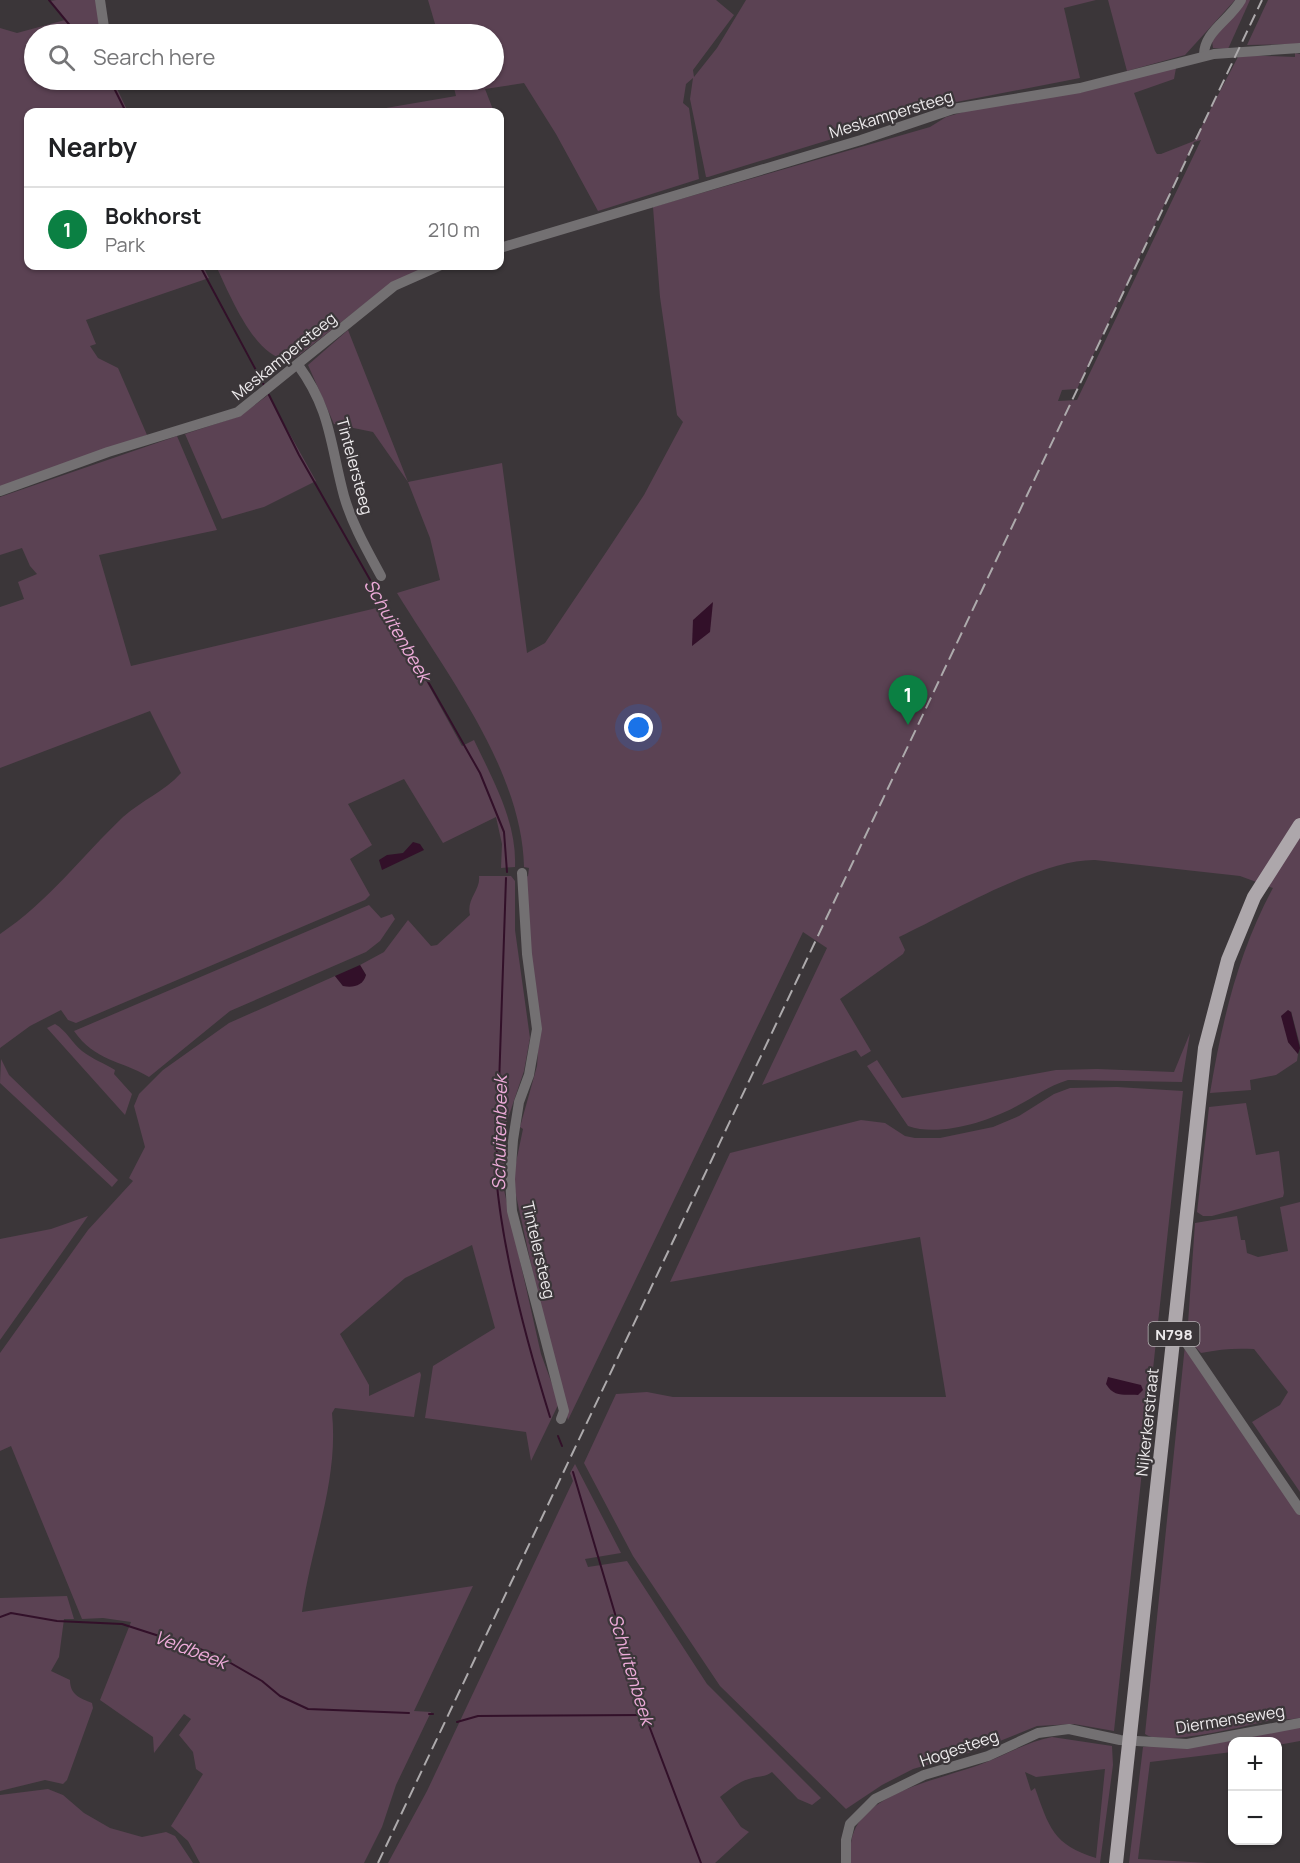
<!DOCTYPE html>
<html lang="en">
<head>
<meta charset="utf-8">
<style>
  :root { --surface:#fff; --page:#f2f2f2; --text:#202124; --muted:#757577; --line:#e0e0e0; --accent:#0b8043 }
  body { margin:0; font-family:Manrope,sans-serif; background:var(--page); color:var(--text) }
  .controls { position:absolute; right:18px; bottom:18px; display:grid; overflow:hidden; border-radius:12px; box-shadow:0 2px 4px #0004 }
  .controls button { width:54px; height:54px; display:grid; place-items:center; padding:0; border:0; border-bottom:2px solid var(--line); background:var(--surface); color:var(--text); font:30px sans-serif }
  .you { position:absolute; left:639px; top:728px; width:21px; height:21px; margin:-15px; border:4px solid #fff; border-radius:50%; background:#1a73e8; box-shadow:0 0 0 9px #1a73e833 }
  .badge { display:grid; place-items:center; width:39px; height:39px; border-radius:50%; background:var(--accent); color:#fff; font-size:20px; font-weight:700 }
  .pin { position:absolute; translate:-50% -50px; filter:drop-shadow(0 2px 3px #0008) }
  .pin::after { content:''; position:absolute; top:32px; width:21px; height:18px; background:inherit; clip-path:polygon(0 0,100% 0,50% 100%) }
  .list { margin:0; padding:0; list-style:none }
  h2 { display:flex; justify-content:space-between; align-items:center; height:78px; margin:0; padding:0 24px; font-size:26px }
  h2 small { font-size:20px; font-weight:400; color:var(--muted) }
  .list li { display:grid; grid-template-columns:39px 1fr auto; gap:18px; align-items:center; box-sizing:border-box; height:84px; padding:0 24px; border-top:2px solid var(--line) }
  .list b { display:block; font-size:22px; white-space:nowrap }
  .list p { margin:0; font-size:20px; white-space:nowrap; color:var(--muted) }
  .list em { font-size:20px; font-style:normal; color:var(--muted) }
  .icon { flex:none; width:33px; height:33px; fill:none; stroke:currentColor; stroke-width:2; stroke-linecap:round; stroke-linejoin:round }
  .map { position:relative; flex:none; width:1300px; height:1863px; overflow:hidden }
  .search { position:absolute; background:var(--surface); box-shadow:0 2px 4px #0004; left:24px; top:24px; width:480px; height:66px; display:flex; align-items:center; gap:15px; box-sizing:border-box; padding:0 21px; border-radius:33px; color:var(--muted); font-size:22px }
  .panel { position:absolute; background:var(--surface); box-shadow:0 2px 4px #0004; left:24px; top:108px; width:480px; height:162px; border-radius:12px }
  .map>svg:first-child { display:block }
  .green { fill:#5b4253; fill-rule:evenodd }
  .water { fill:#321029 }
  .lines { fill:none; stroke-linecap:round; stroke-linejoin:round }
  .stream { stroke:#321029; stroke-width:2 }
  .minor { stroke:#737072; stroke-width:10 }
  .major { stroke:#ada7ab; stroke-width:14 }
  .rail { stroke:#adaaac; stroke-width:2; stroke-dasharray:12 6; stroke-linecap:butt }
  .labels { text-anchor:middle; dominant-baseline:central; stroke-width:4.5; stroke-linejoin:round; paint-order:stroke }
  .shield { fill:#3b3639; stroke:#b8b4b6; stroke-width:1.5 }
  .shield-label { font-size:15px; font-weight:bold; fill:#edeaec }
  .street-label { font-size:16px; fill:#edeaec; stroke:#3b3639 }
  .water-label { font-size:18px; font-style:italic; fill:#edabd9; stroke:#3b3639 }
</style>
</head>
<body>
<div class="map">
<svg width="1300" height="1863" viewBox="0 0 1300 1863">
  <rect width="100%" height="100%" fill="#3b3639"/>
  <g class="green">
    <path d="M 56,0 L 97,0 L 100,34 L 34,34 L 34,80 L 113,80 L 128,112 L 28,112 L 28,266 L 203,266 L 209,278 L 86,320 L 96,344 L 90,346 L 98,358 L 118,368 L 147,435 L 0,488 L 0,28 L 17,33 L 65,20 L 50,1 Z"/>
    <path d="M 428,0 L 716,0 L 734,15 L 693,70 L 694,77 L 717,48 L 746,0 L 1096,0 L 1064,8 L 1080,78 L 946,104 L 708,177 L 706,177 L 690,99 L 693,78 L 686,84 L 683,103 L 689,108 L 699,179 L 598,211 L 556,134 L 524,83 L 485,89 L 494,112 L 297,112 L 386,108 L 456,96 L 452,80 L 494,80 L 494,34 L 438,34 Z"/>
    <path d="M 1108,0 L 1235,0 L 1185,55 L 1127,71 Z"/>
    <path d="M 1245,0 L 1250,0 L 1228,49 L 1213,48 L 1212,41 Z"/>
    <path d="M 1268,0 L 1300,0 L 1300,44 L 1247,45 Z"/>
    <path d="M 1295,53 L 1300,54 L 1300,1045 L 1291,1011 L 1288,1042 L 1298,1054 L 1297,1061 L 1276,1075 L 1250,1080 L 1251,1090 L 1210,1093 C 1222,1021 1238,953 1273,888 L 1240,876 L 1095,860 C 1041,859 950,913 899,937 L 905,950 L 903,954 L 840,999 L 871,1051 L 861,1057 L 856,1050 L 762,1085 L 827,948 L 803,932 L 568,1420 L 554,1369 L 515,1191 L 515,1167 L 523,1129 L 520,1127 L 537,1066 L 539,1036 L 524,878 L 528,876 L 529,868 L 524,867 C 522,770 446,673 397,593 L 440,580 L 430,538 L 408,482 L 373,432 L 334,424 L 308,365 L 348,330 L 408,482 L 502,463 L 527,653 L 545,643 L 607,551 L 644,495 L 683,422 L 677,415 L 660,297 L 653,207 L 930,127 L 946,117 L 974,109 L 1176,68 L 1174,79 L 1134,93 L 1155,151 L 1157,154 L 1161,154 L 1194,141 L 1239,55 L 1295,57 ZM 1201,140 L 1077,400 L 1058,401 L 1062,390 L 1077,389 L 1194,142 Z"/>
    <path d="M 216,266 L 426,266 L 386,287 L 298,356 C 261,376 228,290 216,266 Z"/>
    <path d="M 268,395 L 316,481 L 264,507 L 222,519 L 185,434 L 240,416 Z"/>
    <path d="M 177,436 L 217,530 L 99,555 L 131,666 L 385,606 L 462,746 L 474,740 C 493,780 517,822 515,867 L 501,868 L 502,844 L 496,817 L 443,843 L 404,779 L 348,804 L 372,845 L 350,859 L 370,895 L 365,900 L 76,1023 L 68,1020 L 61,1010 L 30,1026 L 0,1048 L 0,934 C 48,902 82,856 123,817 C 142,800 164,792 181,773 L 150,711 L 0,768 L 0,607 L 24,599 L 18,582 L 37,574 L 30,566 L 22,548 L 0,555 L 0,497 Z"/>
    <path d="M 479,876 L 511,876 L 515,881 L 515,930 L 530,1038 L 524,1071 L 505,1127 L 504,1190 L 541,1354 L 559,1403 L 531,1461 L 526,1432 L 425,1418 L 433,1366 L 495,1328 L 472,1245 L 405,1278 L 340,1334 L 369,1385 L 369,1396 L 420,1372 L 421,1375 L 414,1417 L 335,1408 L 332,1413 C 339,1481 311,1545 302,1612 L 473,1586 L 414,1711 L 431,1712 L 396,1785 L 382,1827 L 364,1863 L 200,1863 L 188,1841 L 171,1826 L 203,1774 L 196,1769 L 193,1752 L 179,1735 L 191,1719 L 184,1714 L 154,1753 L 153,1737 L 100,1700 L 131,1622 L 103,1618 L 82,1619 L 11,1446 L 0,1451 L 0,1353 L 88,1230 L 133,1181 L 129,1178 L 145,1147 L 134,1106 L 139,1094 L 163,1070 L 229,1023 L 335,976 L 343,986 L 361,983 L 366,975 L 360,965 L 384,952 L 408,920 L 431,946 L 437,945 L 470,915 C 466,899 481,890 479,876 Z"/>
    <path d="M 369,905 L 381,918 L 392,914 L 395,919 L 380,941 L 366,952 L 230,1011 L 149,1077 C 120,1060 95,1061 74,1031 Z"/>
    <path d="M 55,1024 C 66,1030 72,1043 82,1051 C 92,1059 104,1063 115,1070 L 114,1074 L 132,1094 L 125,1115 L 47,1028 Z"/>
    <path d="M 1190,1033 L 1182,1082 L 1068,1080 C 1048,1086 1033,1098 1015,1107 C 987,1122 939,1137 908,1126 L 867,1066 L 877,1060 L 902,1098 L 1056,1070 L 1097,1069 L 1174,1072 Z"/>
    <path d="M 1,1059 L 9,1075 L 118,1180 L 112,1187 L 0,1083 Z"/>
    <path d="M 1117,1087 L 1183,1091 L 1114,1731 L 1074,1724 L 1037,1726 L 975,1751 L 913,1769 L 882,1785 L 846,1809 L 720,1686 L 633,1556 L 584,1463 L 616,1394 L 647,1392 L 673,1397 L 946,1397 L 920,1237 L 670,1282 L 730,1153 L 861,1120 L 885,1123 L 905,1136 L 915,1138 L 940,1138 L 993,1127 L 1019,1116 L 1054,1094 L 1070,1088 Z"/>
    <path d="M 1246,1103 L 1256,1155 L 1279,1151 L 1284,1193 L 1283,1197 L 1212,1216 L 1203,1216 L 1197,1212 L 1209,1107 Z"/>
    <path d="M 1300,1202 L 1300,1492 L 1252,1422 L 1280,1405 L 1288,1392 L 1254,1349 C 1235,1348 1220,1349 1201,1353 L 1187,1338 L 1195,1223 L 1237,1216 L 1241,1240 L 1245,1240 L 1247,1253 L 1258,1257 L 1288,1251 L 1280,1207 Z"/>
    <path d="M 88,1216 L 0,1340 L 0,1239 L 51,1229 Z"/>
    <path d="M 1185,1345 L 1300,1512 L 1300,1718 C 1289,1720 1278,1719 1268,1721 C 1244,1726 1163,1747 1145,1734 Z"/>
    <path d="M 575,1464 L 620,1551 L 621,1553 L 585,1559 L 588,1567 L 627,1561 L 707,1684 L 821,1798 L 812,1805 L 798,1799 L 772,1772 C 763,1778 758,1776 749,1779 C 738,1782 729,1790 720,1797 L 741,1827 L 749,1832 L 715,1863 L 388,1863 L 427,1791 L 573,1481 L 570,1473 Z"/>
    <path d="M 67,1596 L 74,1619 L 64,1619 L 59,1657 L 51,1671 L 70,1680 C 70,1695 80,1698 92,1703 L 93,1708 L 67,1780 L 63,1784 L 45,1780 L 0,1791 L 0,1598 Z"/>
    <path d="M 1300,1726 L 1300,1741 L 1278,1745 L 1278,1742 L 1232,1742 L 1232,1752 L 1150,1762 L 1138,1859 L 1208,1863 L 1129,1863 L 1143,1747 Z"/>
    <path d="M 1052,1737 L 1112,1746 L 1113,1765 L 1100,1863 L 850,1863 C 850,1851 850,1838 856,1827 C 875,1791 943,1778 979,1765 C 1004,1756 1026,1742 1052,1737 ZM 1105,1769 L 1096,1858 C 1053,1845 1049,1827 1035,1788 L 1031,1791 L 1025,1772 L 1036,1777 Z"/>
    <path d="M 48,1789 L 63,1795 L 84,1813 L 110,1828 L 142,1837 L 166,1832 L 175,1836 L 193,1863 L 0,1863 L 0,1795 Z"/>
  </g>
  <g class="water">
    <path d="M 713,602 L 710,632 L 692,646 L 693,620 Z"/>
    <path d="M 413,842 L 420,844 L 424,850 L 382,870 L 379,860 L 387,855 L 403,853 Z"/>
    <path d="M 360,965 L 366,975 C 363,986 353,988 343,986 L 335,976 Z"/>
    <path d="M 1288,1010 L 1291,1012 L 1300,1048 L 1298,1054 L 1288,1042 L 1281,1016 Z"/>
    <path d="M 1108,1377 L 1141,1385 L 1143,1390 L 1138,1395 C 1125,1394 1114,1398 1106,1384 Z"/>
  </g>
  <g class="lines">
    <g class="stream">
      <path d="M 49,0 L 77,34"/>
      <path d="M 110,80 L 126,112"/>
      <path d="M 200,266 L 265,387"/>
      <path d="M 269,395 L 299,455 L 480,773 L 504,832 L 507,872"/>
      <path d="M 506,878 L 496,1174 C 502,1252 527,1343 550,1417"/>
      <path d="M 558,1436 L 562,1446"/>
      <path d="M 573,1472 L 645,1715 L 701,1863"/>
      <path d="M 0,1617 L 11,1613 L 57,1621 L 122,1624 L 215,1654 L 262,1681 L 280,1696 L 308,1709 L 409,1713"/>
      <path d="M 429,1714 L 433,1714"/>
      <path d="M 457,1722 L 478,1716 L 644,1715"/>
    </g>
    <g class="minor">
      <path d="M 100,0 L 105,34"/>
      <path d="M 1204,56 C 1203,32 1230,20 1241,0"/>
      <path d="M 500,248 L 861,140 L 953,109 L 1080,88 L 1214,54 L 1300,48"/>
      <path d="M 298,365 C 331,410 330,444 344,496 C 352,524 367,550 381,576"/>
      <path d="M 0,491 L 108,452 L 238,412 L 394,286 L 439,266"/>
      <path d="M 522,873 L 527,954 L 537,1029 L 529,1075 L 519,1102 L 513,1140 L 510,1179 L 512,1211 L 564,1411 L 561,1419"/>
      <path d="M 1174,1336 L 1183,1338 L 1300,1510"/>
      <path d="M 846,1863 L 846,1840 L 850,1824 L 875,1799 L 924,1775 L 988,1756 L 1038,1733 L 1069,1729 L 1120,1740 L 1187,1744 L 1300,1723"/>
    </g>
    <path class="major" d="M 1116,1863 L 1205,1048 L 1228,960 L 1254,897 L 1300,825"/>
    <path class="rail" d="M 378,1863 L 1262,0"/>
  </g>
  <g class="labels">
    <rect class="shield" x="1148.5" y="1322" width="51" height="24" rx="4.5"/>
    <g class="shield-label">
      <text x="1174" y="1334">N798</text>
    </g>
    <g class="street-label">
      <text transform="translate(891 114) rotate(-17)">Meskampersteeg</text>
      <text transform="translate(284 356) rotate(-39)">Meskampersteeg</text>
      <text transform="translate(355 466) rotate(75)">Tintelersteeg</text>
      <text transform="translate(539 1250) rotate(77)">Tintelersteeg</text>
      <text transform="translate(1147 1422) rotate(-84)">Nijkerkerstraat</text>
      <text transform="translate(1230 1719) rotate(-9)">Diermenseweg</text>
      <text transform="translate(959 1748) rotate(-19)">Hogesteeg</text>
    </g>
    <g class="water-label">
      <text transform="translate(398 630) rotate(60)">Schuitenbeek</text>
      <text transform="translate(499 1133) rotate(-89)">Schuitenbeek</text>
      <text transform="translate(191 1649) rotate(21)">Veldbeek</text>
      <text transform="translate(632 1669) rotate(73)">Schuitenbeek</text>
    </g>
  </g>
</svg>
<div class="controls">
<button>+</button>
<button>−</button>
</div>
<div class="you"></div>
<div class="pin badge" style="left:908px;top:725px">1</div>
<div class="search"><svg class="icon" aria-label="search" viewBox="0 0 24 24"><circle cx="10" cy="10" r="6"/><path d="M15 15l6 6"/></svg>Search here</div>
<section class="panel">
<h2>Nearby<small></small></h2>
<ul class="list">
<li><span class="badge">1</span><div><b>Bokhorst</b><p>Park</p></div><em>210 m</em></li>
</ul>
</section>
</div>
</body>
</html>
